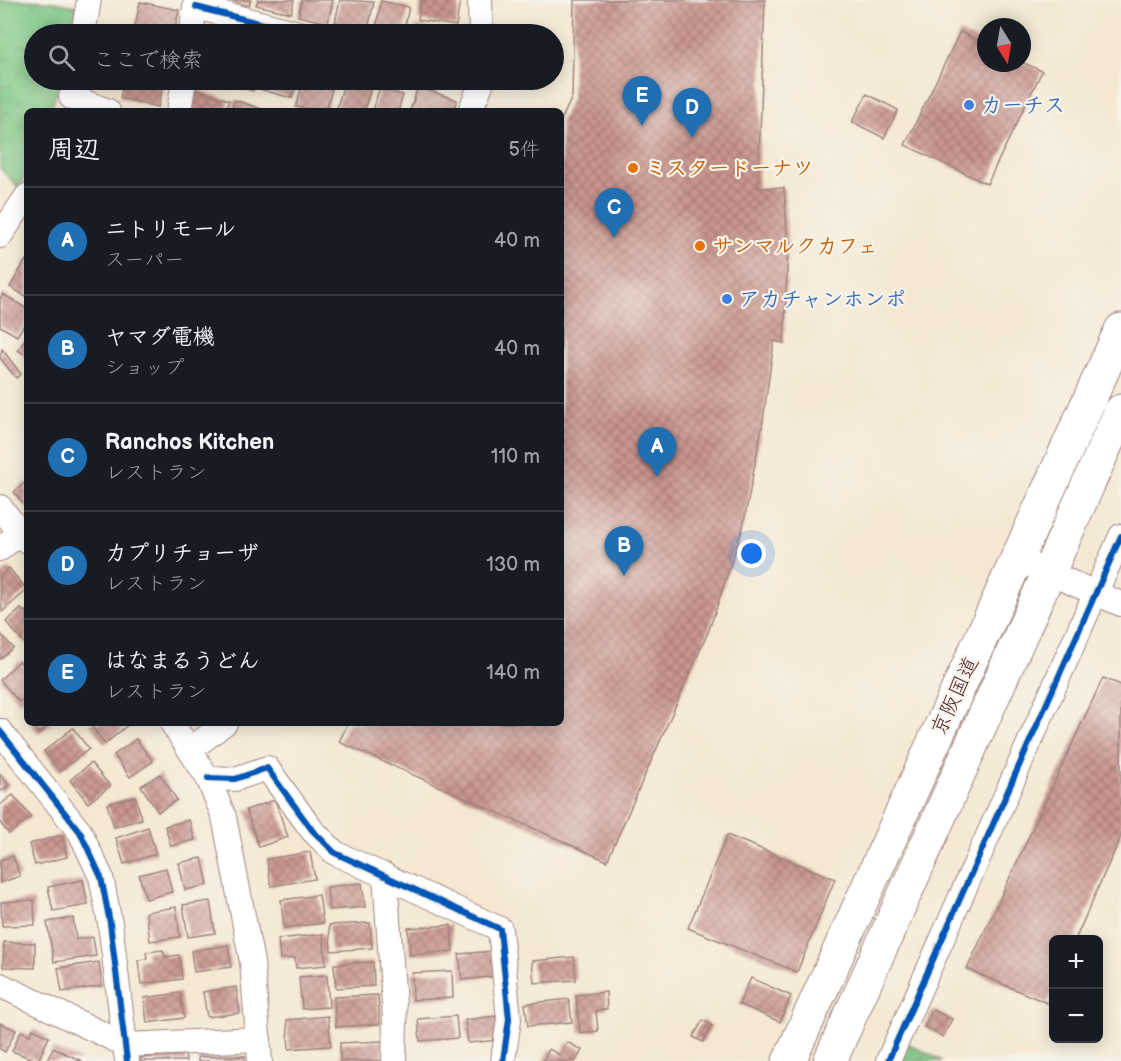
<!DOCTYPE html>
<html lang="ja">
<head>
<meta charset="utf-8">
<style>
  :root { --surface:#171b24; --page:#20242c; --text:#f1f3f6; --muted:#9ea1a6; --line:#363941; --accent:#1f6fb2 }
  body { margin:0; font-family:"Balsamiq Sans","Klee One",sans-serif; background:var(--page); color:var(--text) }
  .controls { position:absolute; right:18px; bottom:18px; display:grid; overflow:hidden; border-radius:9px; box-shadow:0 3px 15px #0003 }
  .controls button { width:54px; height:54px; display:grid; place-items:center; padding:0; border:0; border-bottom:2px solid var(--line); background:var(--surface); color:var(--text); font:30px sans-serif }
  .compass { position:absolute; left:977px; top:18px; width:54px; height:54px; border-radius:50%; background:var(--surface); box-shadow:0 3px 15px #0003; rotate:169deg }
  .you { position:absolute; left:752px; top:554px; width:21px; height:21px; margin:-15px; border:4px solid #fff; border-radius:50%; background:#1a73e8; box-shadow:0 0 0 9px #1a73e833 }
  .badge { display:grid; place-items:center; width:39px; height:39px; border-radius:50%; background:var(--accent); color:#fff; font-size:20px; font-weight:700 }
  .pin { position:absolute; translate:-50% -50px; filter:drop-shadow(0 2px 3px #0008) }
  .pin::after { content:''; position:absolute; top:32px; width:21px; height:18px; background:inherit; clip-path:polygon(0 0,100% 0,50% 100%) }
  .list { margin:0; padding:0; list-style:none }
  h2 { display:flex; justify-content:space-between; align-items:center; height:78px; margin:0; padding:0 24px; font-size:26px }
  h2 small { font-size:20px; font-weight:400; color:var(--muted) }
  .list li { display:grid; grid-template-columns:39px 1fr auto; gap:18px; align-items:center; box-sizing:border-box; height:108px; padding:0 24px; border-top:2px solid var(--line) }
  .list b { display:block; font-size:22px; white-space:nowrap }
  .list p { margin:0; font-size:20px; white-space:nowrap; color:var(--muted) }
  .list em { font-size:20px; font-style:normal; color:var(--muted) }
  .icon { flex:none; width:33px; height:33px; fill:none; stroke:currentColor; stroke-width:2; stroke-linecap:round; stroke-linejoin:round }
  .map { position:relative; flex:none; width:1121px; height:1061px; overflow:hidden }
  .search { position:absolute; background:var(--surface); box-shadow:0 3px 15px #0003; left:24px; top:24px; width:540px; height:66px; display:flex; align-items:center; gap:15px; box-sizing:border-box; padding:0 21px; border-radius:33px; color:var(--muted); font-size:22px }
  .panel { position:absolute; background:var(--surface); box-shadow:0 3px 15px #0003; left:24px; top:108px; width:540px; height:618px; border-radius:9px }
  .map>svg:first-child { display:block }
  .park { fill:url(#park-crowns); stroke:#647458; stroke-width:1.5 }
  .garden { fill:url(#garden-furrows); stroke:#647458; stroke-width:1.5 }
  .building { fill:url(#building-cross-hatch) }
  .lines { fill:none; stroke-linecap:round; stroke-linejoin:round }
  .minor-casing { stroke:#9f847f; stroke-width:26 }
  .highway-casing { stroke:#9f847f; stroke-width:35 }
  .minor { stroke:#fff; stroke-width:24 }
  .highway { stroke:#fff; stroke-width:33 }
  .cycleway-casing { stroke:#f7f3e8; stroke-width:10 }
  .cycleway { stroke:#0057b8; stroke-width:6 }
  .shop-dot { fill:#3f7fe0; stroke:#f7f3e8; stroke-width:2 }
  .food-dot { fill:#e8710a; stroke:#f7f3e8; stroke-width:2 }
  .labels { text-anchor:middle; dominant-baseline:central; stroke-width:4.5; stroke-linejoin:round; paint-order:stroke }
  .shop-label { font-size:21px; font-weight:bold; fill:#366cbe; stroke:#f7f3e8; text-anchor:start }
  .food-label { font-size:21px; font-weight:bold; fill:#c56008; stroke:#f7f3e8; text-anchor:start }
  .street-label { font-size:21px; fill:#4a1f2b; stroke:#f7f3e8 }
</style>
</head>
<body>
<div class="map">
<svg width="1121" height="1061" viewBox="0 0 1121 1061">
  <defs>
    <pattern id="park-crowns" width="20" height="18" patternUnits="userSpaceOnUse" patternTransform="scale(1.5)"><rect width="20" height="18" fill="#7ec886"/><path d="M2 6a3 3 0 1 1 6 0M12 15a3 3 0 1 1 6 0" fill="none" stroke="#6eab74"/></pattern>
    <pattern id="garden-furrows" width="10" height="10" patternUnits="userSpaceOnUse" patternTransform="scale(1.5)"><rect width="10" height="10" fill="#7ec886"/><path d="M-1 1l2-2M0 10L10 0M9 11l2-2" fill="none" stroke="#6eab74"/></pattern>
    <pattern id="building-cross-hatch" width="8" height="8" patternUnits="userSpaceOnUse" patternTransform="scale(1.5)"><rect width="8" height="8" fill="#ca9690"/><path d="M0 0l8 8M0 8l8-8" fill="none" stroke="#a67a76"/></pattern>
  </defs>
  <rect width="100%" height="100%" fill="#f7f3e8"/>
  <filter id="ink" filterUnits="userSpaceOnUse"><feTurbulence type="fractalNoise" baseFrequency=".0167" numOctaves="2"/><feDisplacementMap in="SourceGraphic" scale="12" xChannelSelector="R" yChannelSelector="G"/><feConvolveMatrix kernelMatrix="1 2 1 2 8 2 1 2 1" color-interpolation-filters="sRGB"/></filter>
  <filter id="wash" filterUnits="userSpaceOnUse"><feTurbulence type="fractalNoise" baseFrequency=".008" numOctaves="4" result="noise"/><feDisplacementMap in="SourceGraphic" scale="24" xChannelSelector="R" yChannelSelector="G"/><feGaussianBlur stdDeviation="1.35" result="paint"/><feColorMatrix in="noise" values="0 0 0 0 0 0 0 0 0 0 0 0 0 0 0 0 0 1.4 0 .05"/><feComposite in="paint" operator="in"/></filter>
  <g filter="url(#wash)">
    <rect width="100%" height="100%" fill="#f4e8d3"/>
    <path class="park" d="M 0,0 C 25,0 58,0 79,8 L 72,34 L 34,34 L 34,80 L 60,80 L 51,111 L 27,111 L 27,174 L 18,187 L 0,168 Z"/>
    <path class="garden" d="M 909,1044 L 939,1059 L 941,1061 L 901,1061 Z"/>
    <g id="blocks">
      <g class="building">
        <path d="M 230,0 L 251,0 L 249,6 Z"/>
        <path d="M 258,0 L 294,0 L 291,13 L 256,5 Z"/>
        <path d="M 302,0 L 333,0 L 328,23 L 298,16 Z"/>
        <path d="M 340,0 L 374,2 L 368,29 L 335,22 Z"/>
        <path d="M 421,0 L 460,0 L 456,26 L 418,20 Z"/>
        <path d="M 574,0 L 765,0 L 758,188 L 784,188 L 788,247 L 784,343 L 774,341 L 762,427 L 743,527 L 709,630 L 607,861 L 339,742 L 348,723 L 561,723 L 561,121 L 572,97 Z"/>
        <path d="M 381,1 L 409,7 L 403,34 L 375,34 Z"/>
        <path d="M 140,2 L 179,10 L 174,34 L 135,27 Z"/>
        <path d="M 417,26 L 452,34 L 415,34 Z"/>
        <path d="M 960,32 L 986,44 L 986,63 L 1022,62 L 1042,71 L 987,184 L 905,145 Z"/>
        <path d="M 124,80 L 140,80 L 163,85 L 158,107 L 120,98 Z"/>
        <path d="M 230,80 L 256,80 L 253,91 L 229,84 Z"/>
        <path d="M 264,80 L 297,80 L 292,98 L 262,90 Z"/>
        <path d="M 345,80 L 373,80 L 364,111 L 336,111 Z"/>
        <path d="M 303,82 L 332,89 L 326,111 L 296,107 Z"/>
        <path d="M 418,87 L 457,100 L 453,111 L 410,111 Z"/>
        <path d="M 379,89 L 403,95 L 398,111 L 373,111 Z"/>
        <path d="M 197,90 L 229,100 L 226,111 L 191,111 Z"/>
        <path d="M 867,94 L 898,110 L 884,138 L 852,122 Z"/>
        <path d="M 235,100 L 267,111 L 231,111 Z"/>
        <path d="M 26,260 L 27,261 L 27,297 L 10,287 Z"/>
        <path d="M 3,294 L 27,309 L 27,320 L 17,336 L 0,326 L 0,299 Z"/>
        <path d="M 27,336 L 27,356 L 18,350 Z"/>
        <path d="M 2,349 L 21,374 L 16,378 L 0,358 Z"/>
        <path d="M 27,481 L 27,509 L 14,492 Z"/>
        <path d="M 9,568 L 27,590 L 2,612 L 0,576 Z"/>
        <path d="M 21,609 L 24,612 L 27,610 L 27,646 L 6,622 Z"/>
        <path d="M 0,633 L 13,648 L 0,659 Z"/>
        <path d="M 19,661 L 27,670 L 27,696 L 19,702 L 0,680 Z"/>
        <path d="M 1103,678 L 1121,685 L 1121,836 L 1075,940 L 1054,940 L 1054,988 L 1047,1003 L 967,969 Z"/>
        <path d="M 30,723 L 52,723 L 39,734 Z"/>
        <path d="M 89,723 L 130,723 L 105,744 Z"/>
        <path d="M 73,728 L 89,749 L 60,771 L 44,751 Z"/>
        <path d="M 136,739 L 153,761 L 130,777 L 114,755 Z"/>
        <path d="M 91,763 L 110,786 L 88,803 L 70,780 Z"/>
        <path d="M 0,774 L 9,785 L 0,792 Z"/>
        <path d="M 160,774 L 177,800 L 158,812 L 141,786 Z"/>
        <path d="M 13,795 L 31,817 L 9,834 L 0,823 L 0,805 Z"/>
        <path d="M 135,796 L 142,819 L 114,827 L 107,804 Z"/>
        <path d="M 275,800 L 288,837 L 259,847 L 246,810 Z"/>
        <path d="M 189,820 L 195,840 L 171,846 L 165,826 Z"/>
        <path d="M 148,827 L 156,854 L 124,864 L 116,838 Z"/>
        <path d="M 62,835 L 67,857 L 35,865 L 29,844 Z"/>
        <path d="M 727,835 L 835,879 L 797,972 L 688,928 Z"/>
        <path d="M 310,852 L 315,879 L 271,886 L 267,859 Z"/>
        <path d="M 13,856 L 20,876 L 0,883 L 0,860 Z"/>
        <path d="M 202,858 L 208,885 L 185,890 L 179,863 Z"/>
        <path d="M 166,868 L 172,892 L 146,899 L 139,875 Z"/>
        <path d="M 83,880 L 88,905 L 53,911 L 48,887 Z"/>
        <path d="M 362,883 L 365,907 L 329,910 L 327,887 Z"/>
        <path d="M 319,895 L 323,923 L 284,928 L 281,900 Z"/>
        <path d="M 34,900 L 35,925 L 2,926 L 1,902 Z"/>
        <path d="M 210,901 L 215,933 L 188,937 L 183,905 Z"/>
        <path d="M 176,907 L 180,937 L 150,941 L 146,912 Z"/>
        <path d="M 73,918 L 76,939 L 93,937 L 96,956 L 54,962 L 47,922 Z"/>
        <path d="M 370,923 L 372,948 L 331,951 L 329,925 Z"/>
        <path d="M 451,925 L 453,951 L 410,955 L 408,928 Z"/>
        <path d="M 323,934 L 326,965 L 296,968 L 295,958 L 280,959 L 278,939 Z"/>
        <path d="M 4,942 L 35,943 L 35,968 L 3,967 Z"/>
        <path d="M 228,945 L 231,967 L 194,972 L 191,951 Z"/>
        <path d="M 163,950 L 165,957 L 179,955 L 182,979 L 141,984 L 138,960 L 147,959 L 146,952 Z"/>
        <path d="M 494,951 L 497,976 L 462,980 L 459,954 Z"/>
        <path d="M 574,957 L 576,980 L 534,983 L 532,961 Z"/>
        <path d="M 99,962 L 102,986 L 62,992 L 58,968 Z"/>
        <path d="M 373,962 L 374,986 L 336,988 L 334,964 Z"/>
        <path d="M 452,971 L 453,998 L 413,1000 L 412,973 Z"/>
        <path d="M 327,975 L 329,1007 L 302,1009 L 299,977 Z"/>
        <path d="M 751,978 L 791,996 L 780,1022 L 739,1004 Z"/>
        <path d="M 236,987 L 240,1013 L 207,1017 L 203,992 Z"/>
        <path d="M 606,992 L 607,1009 L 596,1011 L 598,1031 L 580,1033 L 576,995 Z"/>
        <path d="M 180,993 L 184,1018 L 147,1023 L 144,998 Z"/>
        <path d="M 378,995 L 380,1024 L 336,1027 L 334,997 Z"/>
        <path d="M 569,999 L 572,1022 L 528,1026 L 525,1004 Z"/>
        <path d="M 933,1010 L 952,1019 L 943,1037 L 924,1027 Z"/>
        <path d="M 328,1016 L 331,1046 L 289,1049 L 287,1020 Z"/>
        <path d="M 456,1016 L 458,1038 L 420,1041 L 418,1019 Z"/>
        <path d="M 496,1016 L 499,1040 L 468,1043 L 465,1020 Z"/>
        <path d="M 703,1020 L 712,1026 L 703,1042 L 693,1037 Z"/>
        <path d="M 0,1023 L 16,1030 L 5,1052 L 0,1049 Z"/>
        <path d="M 33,1029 L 49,1037 L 38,1061 L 12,1051 L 21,1031 L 30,1035 Z"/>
        <path d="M 382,1041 L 383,1061 L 340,1061 L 340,1043 Z"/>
        <path d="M 567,1042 L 582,1050 L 576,1061 L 543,1061 L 549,1049 L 560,1055 Z"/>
        <path d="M 53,1048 L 82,1061 L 47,1061 Z"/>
        <path d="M 185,1052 L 186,1061 L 141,1061 L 141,1058 Z"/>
        <path d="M 245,1056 L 245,1061 L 198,1061 L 198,1057 Z"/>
      </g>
    </g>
  </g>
  <g filter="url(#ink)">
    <use href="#blocks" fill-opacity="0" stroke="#9f847f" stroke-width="1.5"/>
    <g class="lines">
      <defs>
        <g id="minor">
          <path d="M 480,0 L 481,34"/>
          <path d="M 196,7 L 302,34"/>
          <path d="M 83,34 L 89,0"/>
          <path d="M 191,34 L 196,0"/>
          <path d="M 71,97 L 108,111"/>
          <path d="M 179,111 L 184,80"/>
          <path d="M 470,111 L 483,80"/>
          <path d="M 0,236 L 27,196"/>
          <path d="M 0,507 L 27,541"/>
          <path d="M 0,549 L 27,527"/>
          <path d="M 1017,559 L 1121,604"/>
          <path d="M 172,723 L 208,778 L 224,817 L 252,962 L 260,1061"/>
          <path d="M 0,731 L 80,832 L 101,877 L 110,923 L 127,1061"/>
          <path d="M 190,750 L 225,723"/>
          <path d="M 208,778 L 235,779 L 267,768 L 312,830 L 335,853 L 500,929 L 509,1019 L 503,1061"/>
          <path d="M 385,875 L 395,1020 L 394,1061"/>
          <path d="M 0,985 L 126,1045 L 259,1039"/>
          <path d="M 888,1061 L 1121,536"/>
        </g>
        <g id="highway">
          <path d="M 789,1061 L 1121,330"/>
          <path d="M 830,1061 L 1121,411"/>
        </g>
      </defs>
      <use href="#minor" class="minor-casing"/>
      <use href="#highway" class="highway-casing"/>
      <use href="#minor" class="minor"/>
      <use href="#highway" class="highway"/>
      <defs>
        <g id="cycleway">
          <path d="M 196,7 L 302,34"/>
          <path d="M 0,731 L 80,832 L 101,877 L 110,923 L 127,1061"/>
          <path d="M 208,778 L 235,779 L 267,768 L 312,830 L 335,853 L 500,929 L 509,1019 L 503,1061"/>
          <path d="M 888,1061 L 1121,536"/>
        </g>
      </defs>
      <use href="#cycleway" class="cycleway-casing"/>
      <use href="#cycleway" class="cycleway"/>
    </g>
  </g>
  <g class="shop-dot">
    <circle cx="969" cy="105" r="6"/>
    <circle cx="727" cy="299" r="6"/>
  </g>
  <g class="food-dot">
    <circle cx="633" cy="168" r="6"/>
    <circle cx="700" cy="246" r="6"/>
  </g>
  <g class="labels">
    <g class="shop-label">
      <text x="981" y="105">カーチス</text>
      <text x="739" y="299">アカチャンホンポ</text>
    </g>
    <g class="food-label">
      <text x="645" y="168">ミスタードーナツ</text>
      <text x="712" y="246">サンマルクカフェ</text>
    </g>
    <g class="street-label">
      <text transform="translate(955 696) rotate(-65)">京阪国道</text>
    </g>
  </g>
</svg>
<div class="controls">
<button>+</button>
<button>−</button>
</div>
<svg class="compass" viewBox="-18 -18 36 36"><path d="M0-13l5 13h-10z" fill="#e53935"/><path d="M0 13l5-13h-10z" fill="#9ea1a6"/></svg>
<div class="you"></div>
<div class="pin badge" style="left:657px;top:477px">A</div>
<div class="pin badge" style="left:624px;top:576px">B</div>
<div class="pin badge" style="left:614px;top:238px">C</div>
<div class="pin badge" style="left:692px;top:138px">D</div>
<div class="pin badge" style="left:642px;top:126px">E</div>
<div class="search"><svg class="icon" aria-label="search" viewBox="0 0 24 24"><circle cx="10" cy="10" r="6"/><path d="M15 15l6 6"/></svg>ここで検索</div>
<section class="panel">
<h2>周辺<small>5件</small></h2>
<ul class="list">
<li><span class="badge">A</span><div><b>ニトリモール</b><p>スーパー</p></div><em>40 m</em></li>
<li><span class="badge">B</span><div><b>ヤマダ電機</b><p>ショップ</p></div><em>40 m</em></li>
<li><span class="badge">C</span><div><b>Ranchos Kitchen</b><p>レストラン</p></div><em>110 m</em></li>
<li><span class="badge">D</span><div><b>カプリチョーザ</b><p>レストラン</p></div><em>130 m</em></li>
<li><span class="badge">E</span><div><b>はなまるうどん</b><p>レストラン</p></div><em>140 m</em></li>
</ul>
</section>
</div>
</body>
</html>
